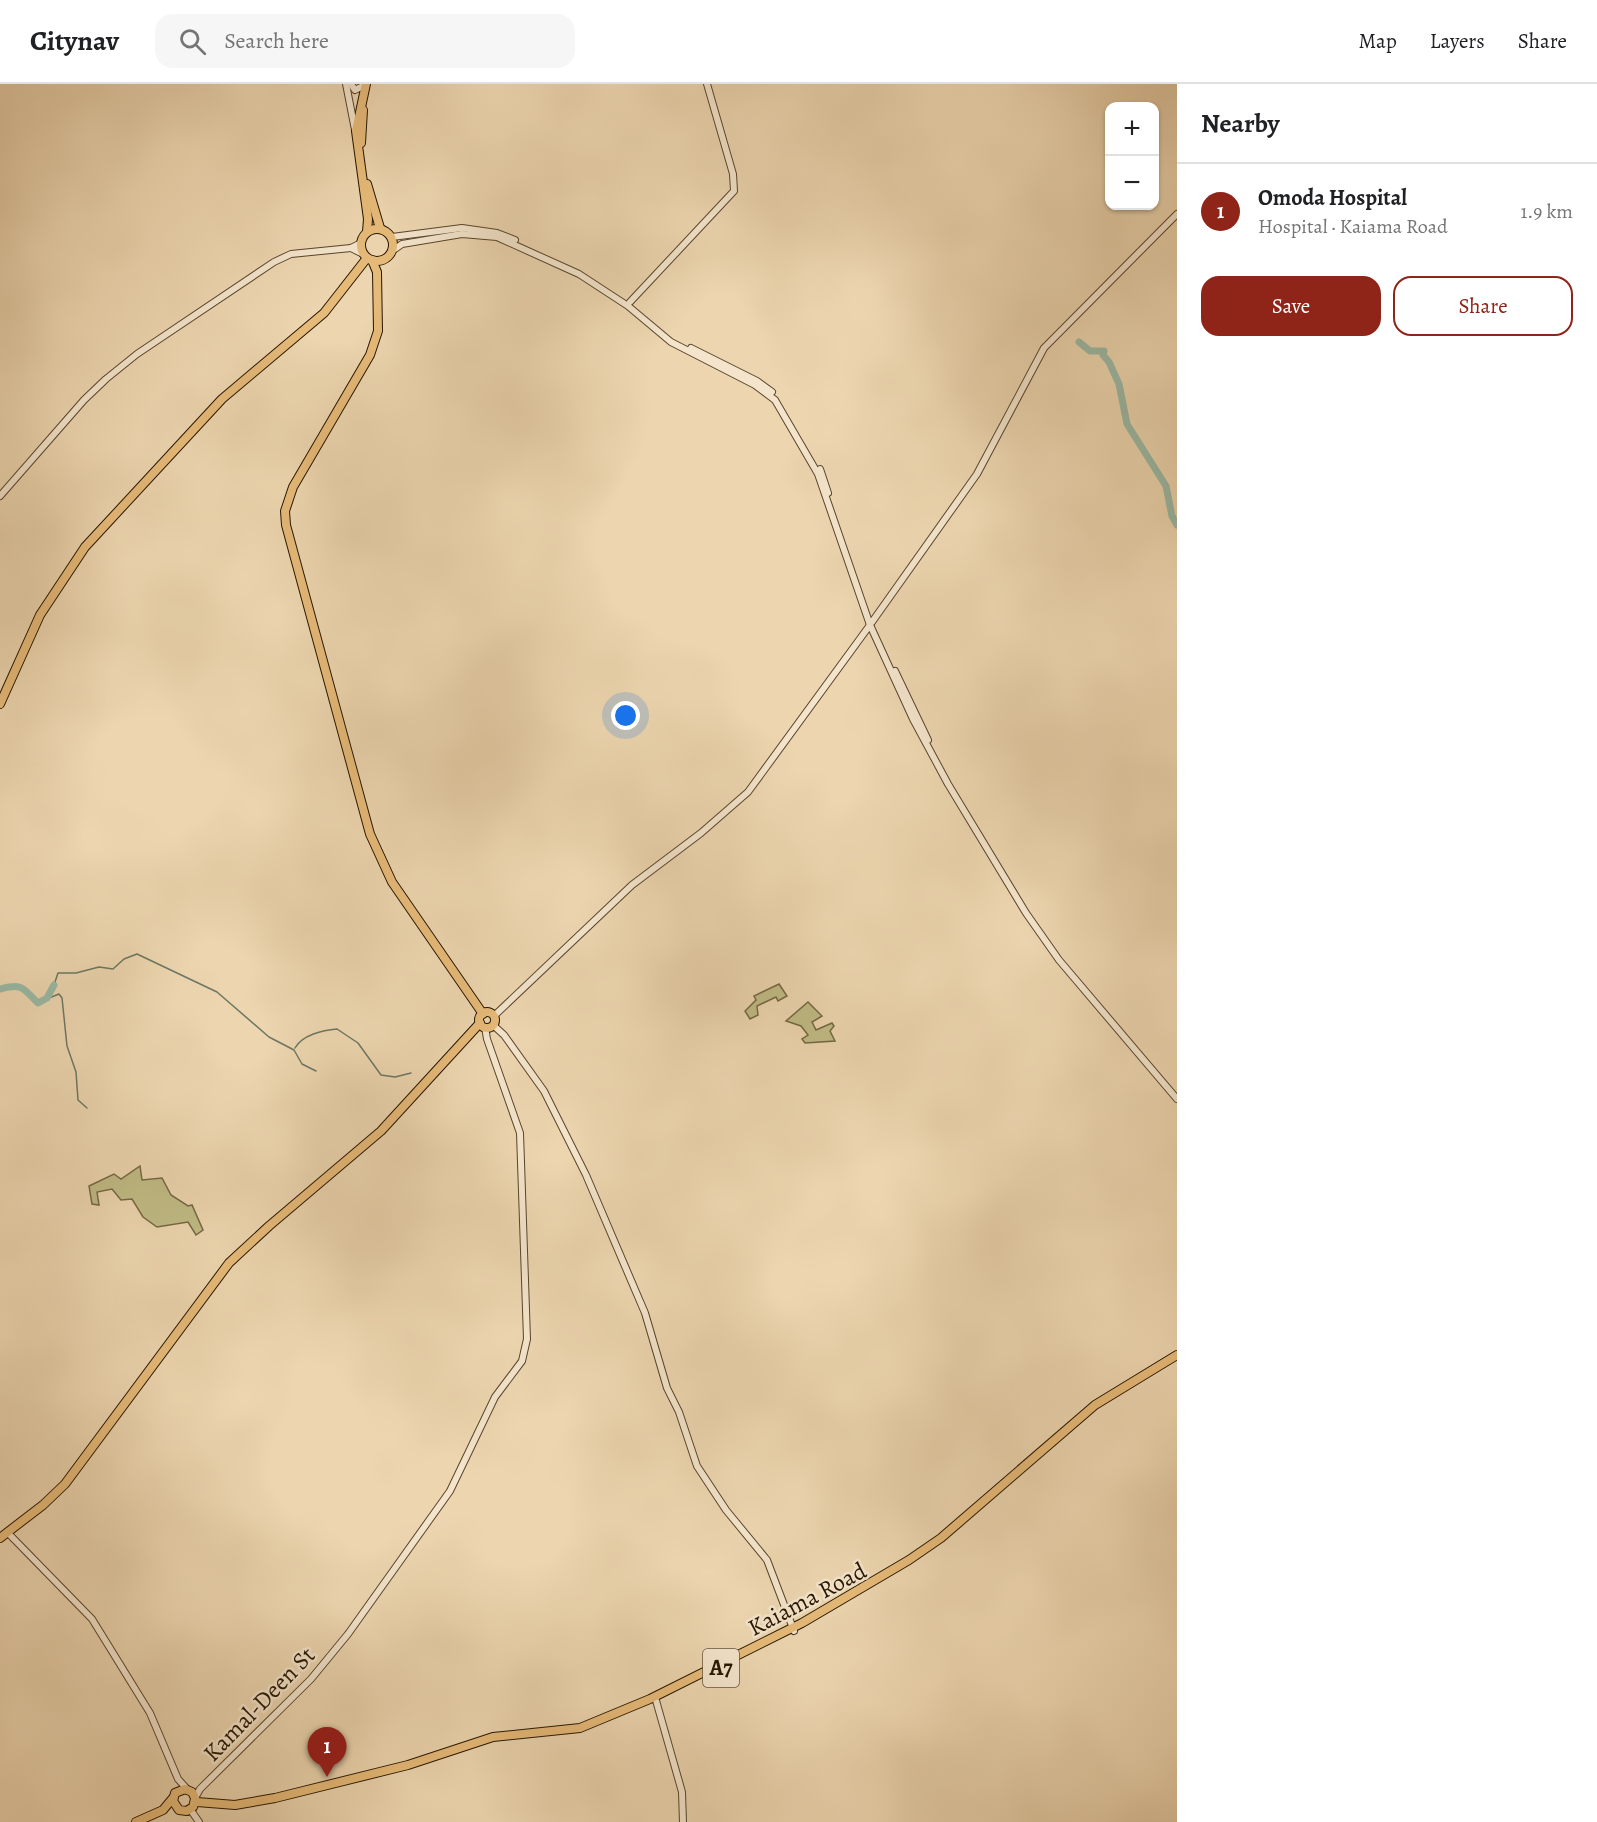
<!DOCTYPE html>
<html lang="en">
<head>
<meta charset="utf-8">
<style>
  :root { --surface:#fff; --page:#f6f6f6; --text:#202124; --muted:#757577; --line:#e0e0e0; --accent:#8f2418 }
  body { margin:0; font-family:Alegreya,serif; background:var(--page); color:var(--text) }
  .controls { position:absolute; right:18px; top:18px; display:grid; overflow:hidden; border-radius:12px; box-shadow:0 2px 4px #0004 }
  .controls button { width:54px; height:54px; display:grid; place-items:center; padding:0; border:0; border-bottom:2px solid var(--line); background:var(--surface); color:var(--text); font:30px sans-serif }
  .you { position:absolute; left:626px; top:632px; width:21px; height:21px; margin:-15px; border:4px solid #fff; border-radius:50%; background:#1a73e8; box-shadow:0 0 0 9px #1a73e833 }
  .badge { display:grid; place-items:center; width:39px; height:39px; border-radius:50%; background:var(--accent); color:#fff; font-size:20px; font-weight:700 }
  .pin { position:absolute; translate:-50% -50px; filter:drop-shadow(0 2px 3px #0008) }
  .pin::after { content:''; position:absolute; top:32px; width:21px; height:18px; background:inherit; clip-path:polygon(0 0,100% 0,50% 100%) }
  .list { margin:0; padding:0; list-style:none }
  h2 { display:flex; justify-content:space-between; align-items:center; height:78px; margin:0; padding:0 24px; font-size:26px }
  h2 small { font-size:20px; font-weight:400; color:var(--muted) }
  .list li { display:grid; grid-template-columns:39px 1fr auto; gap:18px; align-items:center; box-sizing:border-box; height:96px; padding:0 24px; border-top:2px solid var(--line) }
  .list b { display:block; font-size:22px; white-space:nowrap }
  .list p { margin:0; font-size:20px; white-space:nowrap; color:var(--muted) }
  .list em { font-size:20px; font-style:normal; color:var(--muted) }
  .actions { display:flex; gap:12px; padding:18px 24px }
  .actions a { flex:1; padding:14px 0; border:2px solid var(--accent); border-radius:18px; text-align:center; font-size:21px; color:var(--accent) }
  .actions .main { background:var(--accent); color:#fff }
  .icon { flex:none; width:33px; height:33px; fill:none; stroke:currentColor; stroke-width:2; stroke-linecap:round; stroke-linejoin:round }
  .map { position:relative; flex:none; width:1177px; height:1738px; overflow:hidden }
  header { display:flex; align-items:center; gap:36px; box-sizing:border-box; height:84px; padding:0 30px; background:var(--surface); border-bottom:2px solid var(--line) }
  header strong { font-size:28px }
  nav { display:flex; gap:33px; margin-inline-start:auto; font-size:21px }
  .search { width:420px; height:54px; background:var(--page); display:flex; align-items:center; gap:15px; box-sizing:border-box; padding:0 21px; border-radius:18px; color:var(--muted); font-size:22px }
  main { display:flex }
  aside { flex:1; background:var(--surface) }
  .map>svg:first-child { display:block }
  .green { fill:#c0bb85; stroke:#736843; stroke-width:1.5 }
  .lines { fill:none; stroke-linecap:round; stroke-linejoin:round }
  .stream { stroke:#6c7763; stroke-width:1.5 }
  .river { stroke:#9ab9a5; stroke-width:7 }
  .tertiary-casing { stroke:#58452c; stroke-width:8 }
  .primary-casing { stroke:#261501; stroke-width:10 }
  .trunk-casing { stroke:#261501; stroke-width:10 }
  .tertiary { stroke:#f3e4cb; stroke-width:6 }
  .primary { stroke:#e6ba78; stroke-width:8 }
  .trunk { stroke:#e6ba78; stroke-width:8 }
  .labels { text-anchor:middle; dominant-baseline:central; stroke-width:5; stroke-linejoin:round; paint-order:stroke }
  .shield { fill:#f3e4cb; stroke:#64533e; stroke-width:1.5 }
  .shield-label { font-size:22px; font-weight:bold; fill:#261501 }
  .street-label { font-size:24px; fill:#261501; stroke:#f3e4cb }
</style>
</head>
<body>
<header>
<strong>Citynav</strong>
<div class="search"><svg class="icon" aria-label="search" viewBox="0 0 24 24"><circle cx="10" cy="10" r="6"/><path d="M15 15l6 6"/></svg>Search here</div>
<nav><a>Map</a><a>Layers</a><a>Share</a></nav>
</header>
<main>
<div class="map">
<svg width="1177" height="1738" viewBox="0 0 1177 1738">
  <rect width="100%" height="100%" fill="#ecd5af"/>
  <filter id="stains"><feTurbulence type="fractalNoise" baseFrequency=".00333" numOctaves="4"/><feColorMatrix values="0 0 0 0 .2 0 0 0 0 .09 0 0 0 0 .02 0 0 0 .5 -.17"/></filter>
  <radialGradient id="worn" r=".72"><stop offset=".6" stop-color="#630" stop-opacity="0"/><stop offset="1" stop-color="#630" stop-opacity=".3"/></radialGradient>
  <g class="green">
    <path d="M 779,900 L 787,912 L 778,917 L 776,913 L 757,922 L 758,931 L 750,935 L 745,927 L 756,916 L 754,912 Z"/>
    <path d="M 808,918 L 822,932 L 812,938 L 816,946 L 832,939 L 834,942 L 830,947 L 835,957 L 805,959 L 802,955 L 808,951 L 801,942 L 786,937 Z"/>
    <path d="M 140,1082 L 142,1096 L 162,1094 L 171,1111 L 188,1122 L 192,1121 L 203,1146 L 196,1151 L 188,1138 L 157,1143 L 143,1133 L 132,1115 L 121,1116 L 112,1105 L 97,1108 L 99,1121 L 92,1120 L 89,1102 L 114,1090 L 121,1095 Z"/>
  </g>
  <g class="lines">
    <g class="stream">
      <path d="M 54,901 L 58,889 L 76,889 L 99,883 L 113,885 L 124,875 L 137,870 L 217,908 L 269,953 L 294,966 L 302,980 L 316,987"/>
      <path d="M 44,916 L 59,910 L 62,914 L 67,962 L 76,988 L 78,1016 L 87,1024"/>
      <path d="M 295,964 C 302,951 323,946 337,945 L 358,959 L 381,991 L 395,993 L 411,989"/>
    </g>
    <g class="river">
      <path d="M 1079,258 L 1090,267 L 1104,267 L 1103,271 L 1109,278 L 1119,300 L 1127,340 L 1166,402 L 1172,432 L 1177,441"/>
      <path d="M 0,905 C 24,899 22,904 38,919 L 47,914 L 54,901"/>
    </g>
    <defs>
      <g id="tertiary">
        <path d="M 346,0 L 355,46"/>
        <path d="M 351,0 L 355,6 L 365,1"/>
        <path d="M 392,153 L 462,144 L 497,149 L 515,156"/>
        <path d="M 351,164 L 363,170"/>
        <path d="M 392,167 L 402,160 L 462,150 L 497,153 L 579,190 L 628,222 L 671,258 L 755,301 L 775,316 L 818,390 L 870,541 L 913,635 L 948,700 L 1026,829 L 1059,876 L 1177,1015"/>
        <path d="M 630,218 L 734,107 L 733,90 L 707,0"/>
        <path d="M 691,264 L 757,297 L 772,308"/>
        <path d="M 820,385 L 828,409"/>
        <path d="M 0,412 L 84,316 L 106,295 L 137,270 L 274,178 L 291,170 L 351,164 L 361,159"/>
        <path d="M 872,538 L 977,390 L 1044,264 L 1177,130"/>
        <path d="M 895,587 L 928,656"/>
        <path d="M 494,932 L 632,801 L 701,749 L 748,708 L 870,541"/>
        <path d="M 493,941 L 504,951 L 544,1007 L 586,1091 L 645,1229 L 667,1304 L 679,1328 L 697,1382 L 726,1426 L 767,1476 L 794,1547"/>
        <path d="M 7,1448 L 92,1535 L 150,1629 L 178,1695 L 187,1705"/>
        <path d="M 655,1613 L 682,1708 L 683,1738"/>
        <path d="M 195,1714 L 200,1705 L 311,1595 L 348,1550 L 450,1407 L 495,1313 L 522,1277 L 527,1255 L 520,1049 L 487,955 L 485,943"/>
        <path d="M 190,1725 L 199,1738"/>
      </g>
      <g id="primary">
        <path d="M 366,0 L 356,47 L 368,135 L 367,148"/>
        <path d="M 361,59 L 363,26"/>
        <path d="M 367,100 L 380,144"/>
        <circle cx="377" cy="161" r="16"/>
        <path d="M 372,176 L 377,188 L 378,247 L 370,271 L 293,403 L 285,427 L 286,441 L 370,750 L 392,798 L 483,930"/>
        <path d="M 0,620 L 40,531 L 85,463 L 222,315 L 324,229 L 367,174"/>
        <circle cx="487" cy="936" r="8"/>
        <path d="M 0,1454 L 43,1421 L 65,1400 L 229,1179 L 269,1142 L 381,1047 L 480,939"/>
      </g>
      <g id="trunk">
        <path d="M 195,1715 L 193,1723 L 187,1727 L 179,1726 L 173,1717 L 175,1709 L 185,1705 L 192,1708 L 197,1718 L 235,1721 L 275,1714 L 408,1681 L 493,1653 L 580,1644 L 650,1615 L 802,1539 L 909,1476 L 941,1454 L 1095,1321 L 1177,1271"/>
        <path d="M 136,1738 L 163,1726 L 173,1714"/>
      </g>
    </defs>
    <use href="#tertiary" class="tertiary-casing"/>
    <use href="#primary" class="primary-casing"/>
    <use href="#trunk" class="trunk-casing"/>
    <use href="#tertiary" class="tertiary"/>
    <use href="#primary" class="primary"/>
    <use href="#trunk" class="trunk"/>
  </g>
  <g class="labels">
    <rect class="shield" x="703" y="1565" width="36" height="38" rx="4.5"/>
    <g class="shield-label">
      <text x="721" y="1584">A7</text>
    </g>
    <g class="street-label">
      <text transform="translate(807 1515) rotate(-28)">Kaiama Road</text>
      <text transform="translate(259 1620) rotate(-46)">Kamal-Deen St</text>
    </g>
  </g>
  <rect width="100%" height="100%" filter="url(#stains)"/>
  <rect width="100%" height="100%" fill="url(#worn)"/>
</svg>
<div class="controls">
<button>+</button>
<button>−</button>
</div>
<div class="you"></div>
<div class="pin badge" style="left:327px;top:1693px">1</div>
</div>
<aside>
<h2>Nearby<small></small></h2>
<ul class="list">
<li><span class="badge">1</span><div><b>Omoda Hospital</b><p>Hospital · Kaiama Road</p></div><em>1.9 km</em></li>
</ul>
<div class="actions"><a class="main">Save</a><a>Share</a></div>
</aside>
</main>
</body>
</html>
